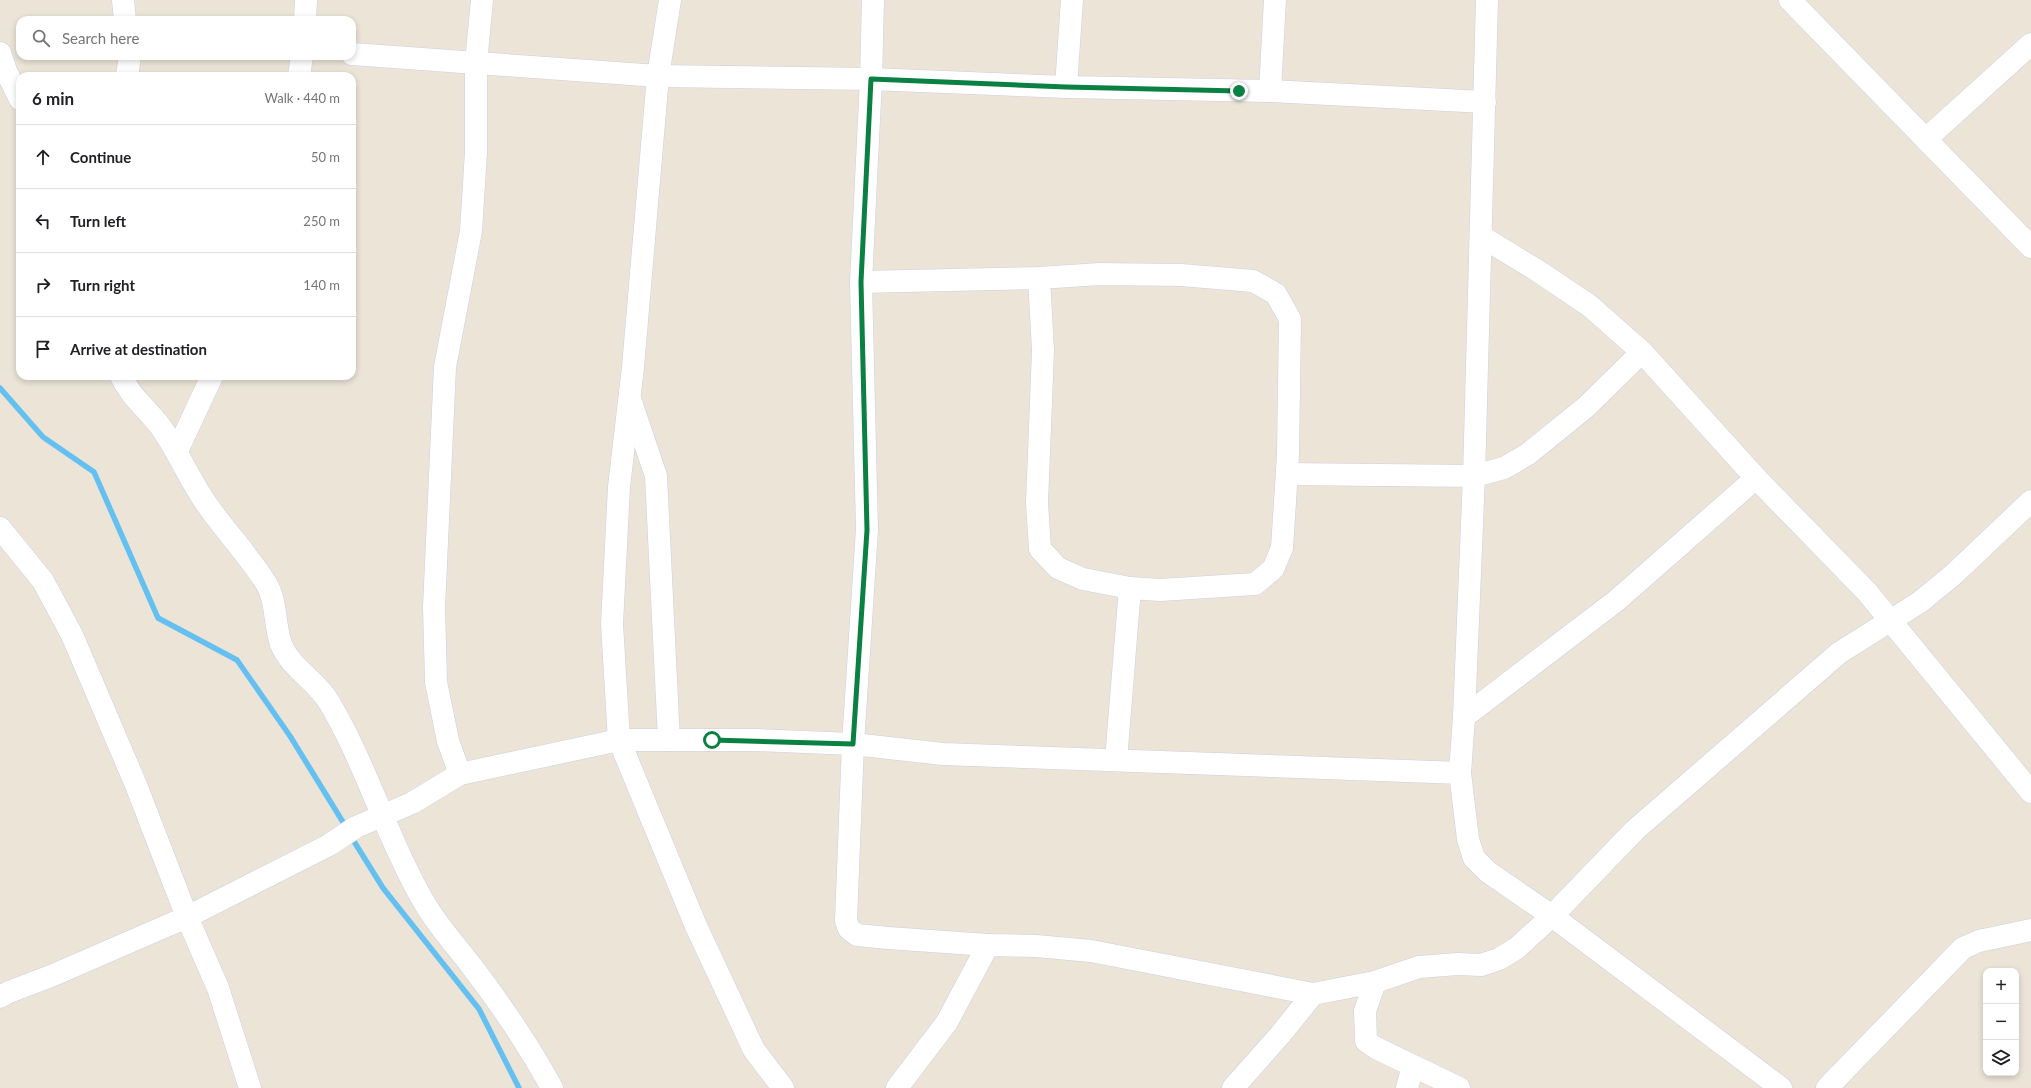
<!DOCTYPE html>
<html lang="en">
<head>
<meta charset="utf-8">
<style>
  :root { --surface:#fff; --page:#f6f6f6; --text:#202124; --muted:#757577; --line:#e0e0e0 }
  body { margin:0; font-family:Lato,sans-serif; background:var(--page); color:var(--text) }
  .controls { position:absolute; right:12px; bottom:12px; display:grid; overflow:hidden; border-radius:8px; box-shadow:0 2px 6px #0003 }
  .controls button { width:36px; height:36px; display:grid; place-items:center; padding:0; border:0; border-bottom:1px solid var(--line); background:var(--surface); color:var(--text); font:20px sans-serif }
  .stop { position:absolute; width:12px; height:12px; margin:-9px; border:3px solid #0b8043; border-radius:50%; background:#fff }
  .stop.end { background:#0b8043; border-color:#fff; box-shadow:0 1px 4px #0008 }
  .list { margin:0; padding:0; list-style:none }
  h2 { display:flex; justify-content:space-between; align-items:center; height:52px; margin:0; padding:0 16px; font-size:17px }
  h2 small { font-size:13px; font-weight:400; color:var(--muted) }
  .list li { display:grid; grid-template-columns:26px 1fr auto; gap:12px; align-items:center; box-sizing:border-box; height:64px; padding:0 16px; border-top:1px solid var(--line) }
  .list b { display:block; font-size:15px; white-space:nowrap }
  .list em { font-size:13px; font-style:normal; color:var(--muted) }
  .icon { flex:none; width:22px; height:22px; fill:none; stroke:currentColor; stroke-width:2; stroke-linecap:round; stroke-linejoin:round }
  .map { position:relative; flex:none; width:2031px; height:1088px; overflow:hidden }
  .search { position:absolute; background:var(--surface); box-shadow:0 2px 6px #0003; left:16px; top:16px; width:340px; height:44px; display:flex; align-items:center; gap:10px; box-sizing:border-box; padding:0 14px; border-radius:12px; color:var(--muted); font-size:15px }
  .panel { position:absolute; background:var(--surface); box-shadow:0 2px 6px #0003; left:16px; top:72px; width:340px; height:308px; border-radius:12px }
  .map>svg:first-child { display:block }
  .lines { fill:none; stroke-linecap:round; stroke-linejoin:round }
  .stream { stroke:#65c0f2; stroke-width:5.5 }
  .minor-casing { stroke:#cdcfe1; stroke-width:23 }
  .minor { stroke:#fff; stroke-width:22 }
  .route { stroke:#0b8043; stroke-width:5 }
</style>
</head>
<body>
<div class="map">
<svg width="2031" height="1088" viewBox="0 0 2031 1088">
  <rect width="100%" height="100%" fill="#ebe4d7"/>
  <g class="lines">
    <g class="stream">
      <path d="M 0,388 L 43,437 L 94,472 L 158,618 L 237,660 L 290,736 L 346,827"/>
      <path d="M 350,835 L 383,888 L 479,1009 L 519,1088"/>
    </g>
    <defs>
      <g id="minor">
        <path d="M 123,0 L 125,20"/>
        <path d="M 670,0 L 658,76 L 633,367 L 619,487 L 612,624 L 619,740 L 696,926 L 754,1050 L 783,1088"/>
        <path d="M 873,0 L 871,79 L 861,282 L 867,529 L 853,744 L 846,921 L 849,929 L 857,935 L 888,938 L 988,945 L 1036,946 L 1091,951 L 1313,994 L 1375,982 L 1419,967 L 1457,964 L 1481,965 L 1499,959 L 1517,948 L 1552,916 L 1635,830 L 1839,653 L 1920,602 L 1954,574 L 2031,501"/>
        <path d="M 1790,0 L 2031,247"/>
        <path d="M 305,20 L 306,0"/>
        <path d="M 0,53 L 6,71 L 20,99"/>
        <path d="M 352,54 L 658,76 L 871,79 L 1066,87 L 1270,91 L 1485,102"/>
        <path d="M 127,76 L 130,56"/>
        <path d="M 299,76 L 302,56"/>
        <path d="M 1066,87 L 1072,0"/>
        <path d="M 1270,91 L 1275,0"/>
        <path d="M 1926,139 L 2031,44"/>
        <path d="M 1482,237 L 1538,271 L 1590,306 L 1642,352 L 1756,478 L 1867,592 L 2031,792"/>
        <path d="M 861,282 L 1039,278 L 1100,274 L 1181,275 L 1253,281 L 1276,294 L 1290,319 L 1288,455 L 1282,548 L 1273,569 L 1255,584 L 1160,590 L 1130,588 L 1083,579 L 1058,568 L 1040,549 L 1037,503 L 1043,350 L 1039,278"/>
        <path d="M 121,376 C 130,396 147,409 160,426 C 179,452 190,482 210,509 C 228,534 249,556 266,583 C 277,601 274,624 281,644 C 291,669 316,680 329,702 C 367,766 387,839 425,904 C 438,926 457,947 473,968 C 502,1006 529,1046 552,1088"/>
        <path d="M 631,402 L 656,476 L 669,740"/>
        <path d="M 177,451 L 212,376"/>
        <path d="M 1287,474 L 1474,476 L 1504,468 L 1528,454 L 1586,407 L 1642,352"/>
        <path d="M 0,528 L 43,581 L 72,635 L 136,785 L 187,917 L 218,988 L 250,1088"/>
        <path d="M 1464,717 L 1616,601 L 1756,478"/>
        <path d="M 1116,760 L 1130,588"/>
        <path d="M 1460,773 L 1468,839 L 1474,858 L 1488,872 L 1552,916 L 1781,1088"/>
        <path d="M 460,774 L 448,741 L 436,682 L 434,607 L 445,367 L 471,231 L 476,152 L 476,63 L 482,0"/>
        <path d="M 1375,982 L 1365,1011 L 1366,1041 L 1376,1048 L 1459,1088"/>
        <path d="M 0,997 L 9,992 L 51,976 L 187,917 L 329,845 L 356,827 L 412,803 L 460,774 L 619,740 L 755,740 L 853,744 L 943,754 L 1460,773 L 1464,717 L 1474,476 L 1487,0"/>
        <path d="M 897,1088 L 947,1022 L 988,945"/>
        <path d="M 1233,1088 L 1280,1035 L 1313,994"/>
        <path d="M 1407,1088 L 1413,1066"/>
        <path d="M 1827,1088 L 1963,948 L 1979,941 L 2031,930"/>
      </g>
    </defs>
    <use href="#minor" class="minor-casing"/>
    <use href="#minor" class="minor"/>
  </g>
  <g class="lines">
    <path class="route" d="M 712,740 L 853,744 L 867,530 L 861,282 L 871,79 L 1066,87 L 1239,91"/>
  </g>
</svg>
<div class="controls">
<button>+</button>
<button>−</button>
<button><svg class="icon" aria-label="layers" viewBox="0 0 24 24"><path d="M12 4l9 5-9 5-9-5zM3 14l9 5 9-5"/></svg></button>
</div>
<div class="stop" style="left:712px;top:740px"></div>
<div class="stop end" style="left:1239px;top:91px"></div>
<div class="search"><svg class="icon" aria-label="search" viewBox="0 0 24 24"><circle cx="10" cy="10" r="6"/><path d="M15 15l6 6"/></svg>Search here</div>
<section class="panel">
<h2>6 min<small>Walk · 440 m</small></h2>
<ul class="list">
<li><svg class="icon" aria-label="ahead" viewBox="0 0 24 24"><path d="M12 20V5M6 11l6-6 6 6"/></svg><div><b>Continue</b></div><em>50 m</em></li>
<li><svg class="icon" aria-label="left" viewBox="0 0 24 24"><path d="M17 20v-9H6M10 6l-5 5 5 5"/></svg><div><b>Turn left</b></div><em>250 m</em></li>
<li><svg class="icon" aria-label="right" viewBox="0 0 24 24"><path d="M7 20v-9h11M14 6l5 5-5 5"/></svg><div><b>Turn right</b></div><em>140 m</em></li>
<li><svg class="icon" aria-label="arrive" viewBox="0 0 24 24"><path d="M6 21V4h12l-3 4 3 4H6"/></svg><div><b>Arrive at destination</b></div></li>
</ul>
</section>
</div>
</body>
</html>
